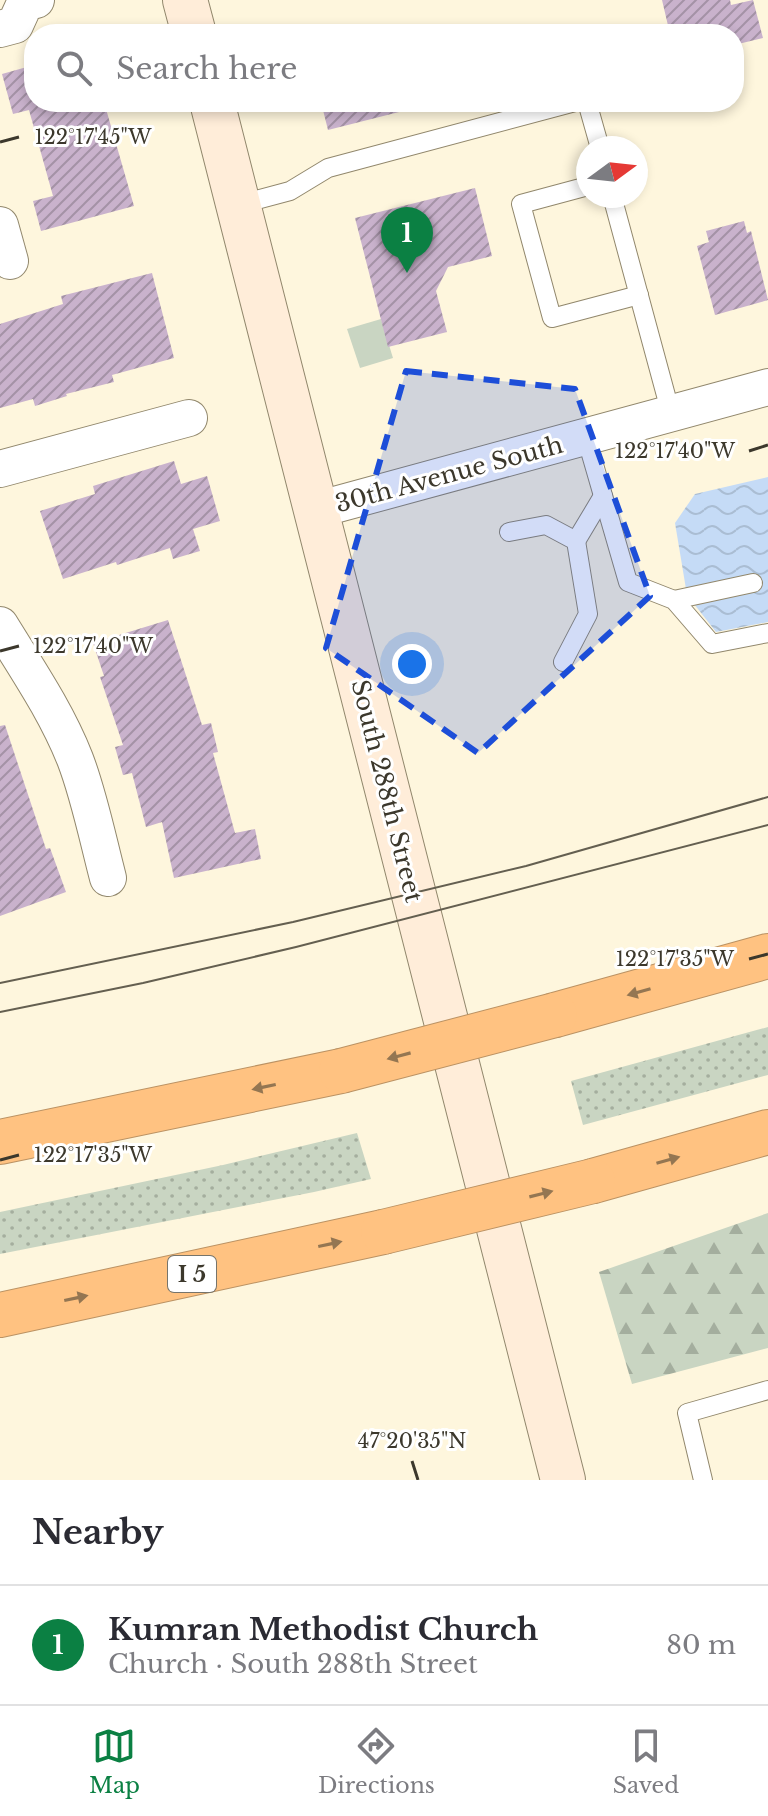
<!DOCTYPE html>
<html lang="en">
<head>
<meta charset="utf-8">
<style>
  :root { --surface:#fff; --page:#f2f2f3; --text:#2b2b33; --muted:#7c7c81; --line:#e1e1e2; --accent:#0b8043 }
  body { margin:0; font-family:"Libre Baskerville",serif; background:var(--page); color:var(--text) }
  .compass { position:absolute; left:576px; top:136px; width:72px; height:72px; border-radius:50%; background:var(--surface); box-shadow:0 4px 12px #0003; rotate:75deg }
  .you { position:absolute; left:412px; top:664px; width:28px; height:28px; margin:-20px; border:6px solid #fff; border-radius:50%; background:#1a73e8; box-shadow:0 0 0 12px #1a73e833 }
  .badge { display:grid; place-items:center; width:52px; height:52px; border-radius:50%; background:var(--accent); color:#fff; font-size:26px; font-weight:700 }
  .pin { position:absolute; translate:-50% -66px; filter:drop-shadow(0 2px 4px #0008) }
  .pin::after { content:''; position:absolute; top:42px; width:28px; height:24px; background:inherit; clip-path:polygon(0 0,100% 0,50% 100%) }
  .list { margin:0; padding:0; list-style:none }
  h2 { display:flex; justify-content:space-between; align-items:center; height:104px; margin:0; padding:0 32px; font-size:34px }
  h2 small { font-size:26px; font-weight:400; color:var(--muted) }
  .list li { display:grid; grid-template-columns:52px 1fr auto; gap:24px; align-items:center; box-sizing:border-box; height:120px; padding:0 32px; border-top:2px solid var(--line) }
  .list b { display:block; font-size:30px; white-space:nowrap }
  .list p { margin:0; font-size:26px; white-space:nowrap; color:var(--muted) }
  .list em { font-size:26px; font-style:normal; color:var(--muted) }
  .icon { flex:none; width:44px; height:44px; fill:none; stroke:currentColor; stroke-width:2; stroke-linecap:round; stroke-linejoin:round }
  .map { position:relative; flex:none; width:768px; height:1480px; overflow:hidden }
  .search { position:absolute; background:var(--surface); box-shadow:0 4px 12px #0003; left:24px; right:24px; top:24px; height:88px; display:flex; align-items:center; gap:20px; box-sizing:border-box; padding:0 28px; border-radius:32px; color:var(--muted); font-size:30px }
  .sheet { height:224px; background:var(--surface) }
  nav { display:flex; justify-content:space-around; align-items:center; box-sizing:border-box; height:112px; border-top:2px solid var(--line); background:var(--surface); font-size:22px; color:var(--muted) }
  nav a { display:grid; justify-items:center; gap:4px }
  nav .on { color:var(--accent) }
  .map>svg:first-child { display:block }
  .grass { fill:url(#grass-dots) }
  .forest { fill:url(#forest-firs) }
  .park { fill:#c9d5c2 }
  .water { fill:url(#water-waves) }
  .building { fill:url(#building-hatch) }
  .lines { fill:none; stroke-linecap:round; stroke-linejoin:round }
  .lane-casing { stroke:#91876c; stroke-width:20 }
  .street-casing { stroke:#91876c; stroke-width:38 }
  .secondary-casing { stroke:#91876c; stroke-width:46 }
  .highway-casing { stroke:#bb9263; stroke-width:46 }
  .lane { stroke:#fff; stroke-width:18 }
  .street { stroke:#fff; stroke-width:36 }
  .secondary { stroke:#ffedd9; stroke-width:44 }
  .highway { stroke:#ffc281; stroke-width:44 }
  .tram { stroke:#645f50; stroke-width:2 }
  .highway-bridge-casing { stroke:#bb9263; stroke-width:46; stroke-linecap:butt }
  .highway-bridge { stroke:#ffc281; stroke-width:44 }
  .oneway { fill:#947652 }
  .marked { fill:#1d4ed8; fill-opacity:0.2; stroke:#1d4ed8; stroke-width:6; stroke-dasharray:16 10; stroke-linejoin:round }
  .ticks { fill:none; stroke:#3c382c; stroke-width:3 }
  .labels { text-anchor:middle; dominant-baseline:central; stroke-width:6; stroke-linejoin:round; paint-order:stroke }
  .shield { fill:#fff; stroke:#76746b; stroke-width:2 }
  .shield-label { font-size:22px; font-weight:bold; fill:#3c382c }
  .street-label { font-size:24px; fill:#3c382c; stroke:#fff }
  .ticks-label { font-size:20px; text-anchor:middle; fill:#3c382c; stroke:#fff; stroke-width:6; stroke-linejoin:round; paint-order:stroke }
</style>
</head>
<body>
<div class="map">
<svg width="768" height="1480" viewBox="0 0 768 1480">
  <defs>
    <pattern id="grass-dots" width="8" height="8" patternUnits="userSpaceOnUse" patternTransform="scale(2)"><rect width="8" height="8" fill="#c9d5c2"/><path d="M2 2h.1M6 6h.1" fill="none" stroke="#a4ae9e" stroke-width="1.8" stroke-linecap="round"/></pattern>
    <pattern id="forest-firs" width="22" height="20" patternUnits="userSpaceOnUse" patternTransform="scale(2)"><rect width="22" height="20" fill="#c9d5c2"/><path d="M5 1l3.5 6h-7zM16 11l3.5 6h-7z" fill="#a4ae9e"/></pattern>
    <pattern id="water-waves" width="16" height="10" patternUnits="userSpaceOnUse" patternTransform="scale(2)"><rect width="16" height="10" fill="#c5dbf6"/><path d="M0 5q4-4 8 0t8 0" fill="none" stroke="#aabdd3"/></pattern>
    <pattern id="building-hatch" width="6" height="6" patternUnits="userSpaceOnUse" patternTransform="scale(2)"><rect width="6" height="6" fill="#c9b2cc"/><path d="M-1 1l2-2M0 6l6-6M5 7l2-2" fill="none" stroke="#a492a6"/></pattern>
  </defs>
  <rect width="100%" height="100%" fill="#fef6dd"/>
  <g class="grass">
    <path d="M 768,1027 L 768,1075 L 583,1125 L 571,1081 Z"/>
    <path d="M 357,1133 L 371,1179 L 314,1192 L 0,1254 L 0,1212 L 223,1165 Z"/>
  </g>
  <path class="forest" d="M 768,1213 L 768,1348 L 632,1384 L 599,1272 Z"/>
  <path class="park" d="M 381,319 L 393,358 L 360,368 L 347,329 Z"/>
  <path class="water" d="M 768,477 L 768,622 L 716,632 L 687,595 L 675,523 L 695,494 Z"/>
  <g class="building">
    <path d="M 662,0 L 730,0 L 731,5 L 753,0 L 763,38 L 734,45 L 734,34 L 670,34 Z"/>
    <path d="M 34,65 L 34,102 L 104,102 L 134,206 L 41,231 L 33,201 L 53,196 L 29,110 L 13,114 L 2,74 Z"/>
    <path d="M 321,102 L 402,102 L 403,111 L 328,130 Z"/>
    <path d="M 475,188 L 492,256 L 448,267 L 436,291 L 447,332 L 388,347 L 355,218 Z"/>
    <path d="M 744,221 L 747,233 L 751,231 L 768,300 L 715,315 L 697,246 L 709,242 L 706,231 Z"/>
    <path d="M 152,273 L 174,358 L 112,375 L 114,382 L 66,394 L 67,396 L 35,406 L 33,399 L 0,408 L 0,324 L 63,304 L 61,296 Z"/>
    <path d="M 174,461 L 181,484 L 207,476 L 220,521 L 193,529 L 200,551 L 173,559 L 170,548 L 117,565 L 116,562 L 63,579 L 40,511 L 95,494 L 93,486 Z"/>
    <path d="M 168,620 L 202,725 L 211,723 L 218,752 L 213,753 L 235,833 L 255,829 L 261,859 L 174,878 L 162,822 L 146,827 L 132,773 L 123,775 L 115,747 L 123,745 L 100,677 L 104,676 L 93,643 Z"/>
    <path d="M 5,725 L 46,849 L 50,848 L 66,892 L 0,916 L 0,726 Z"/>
  </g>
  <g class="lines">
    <defs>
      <g id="lane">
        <path d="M 587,102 L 600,148"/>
        <path d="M 588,186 L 521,204 L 552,318 L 639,295"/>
        <path d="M 612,196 L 671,414"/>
        <path d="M 238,205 L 290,191 L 328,168 L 575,102"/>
        <path d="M 586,437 L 628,582 L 674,600 L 712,644 L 768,633"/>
        <path d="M 509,532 L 546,525 L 576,541 L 588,614 L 563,662"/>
        <path d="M 576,541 L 603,496"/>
        <path d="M 674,600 L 753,583"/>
        <path d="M 703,1480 L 687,1413 L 768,1390"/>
      </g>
      <g id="street">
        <path d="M 0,29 L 15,25 L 25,3 L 36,0"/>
        <path d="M 0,225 L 10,261"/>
        <path d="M 0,469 L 189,418"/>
        <path d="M 316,510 L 768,387"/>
        <path d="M 0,625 C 27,669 56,711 75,759 C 89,795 98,840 108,878"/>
      </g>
      <g id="secondary">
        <path d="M 185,0 L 194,34"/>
        <path d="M 212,102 L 563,1480"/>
      </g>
      <g id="highway">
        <path d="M 555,1015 L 768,956"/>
        <path d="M 0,1142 L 341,1071"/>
        <path d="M 593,1181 L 768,1132"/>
        <path d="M 0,1315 L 383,1232"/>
      </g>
    </defs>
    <use href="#lane" class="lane-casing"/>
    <use href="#street" class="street-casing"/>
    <use href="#secondary" class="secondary-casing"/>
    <use href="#highway" class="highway-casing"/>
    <use href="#lane" class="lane"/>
    <use href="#street" class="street"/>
    <use href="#secondary" class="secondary"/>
    <use href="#highway" class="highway"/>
    <g class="tram">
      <path d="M 0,983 L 293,922 L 526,866 L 768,797"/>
      <path d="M 0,1012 L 143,983 L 296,947 L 768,825"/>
    </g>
    <defs>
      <g id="highway-bridge">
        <path d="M 341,1071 L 555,1015"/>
        <path d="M 383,1232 L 593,1181"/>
      </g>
    </defs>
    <use href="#highway-bridge" class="highway-bridge-casing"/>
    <use href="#highway-bridge" class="highway-bridge"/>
  </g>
  <defs><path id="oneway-solid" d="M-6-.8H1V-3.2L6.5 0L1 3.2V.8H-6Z" transform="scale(2)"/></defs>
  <g class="oneway">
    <use href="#oneway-solid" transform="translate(639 992) rotate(164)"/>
    <use href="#oneway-solid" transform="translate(399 1056) rotate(165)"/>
    <use href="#oneway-solid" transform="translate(264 1087) rotate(168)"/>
    <use href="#oneway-solid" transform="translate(668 1160) rotate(-16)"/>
    <use href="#oneway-solid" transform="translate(541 1194) rotate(-14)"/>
    <use href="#oneway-solid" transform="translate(330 1244) rotate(-12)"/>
    <use href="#oneway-solid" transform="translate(76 1298) rotate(-12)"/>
  </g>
  <path class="marked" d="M 406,371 L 575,389 L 650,596 L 478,753 L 326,648 Z"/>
  <path class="ticks" d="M 0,142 L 19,137M 749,451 L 768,445M 0,651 L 19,646M 749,959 L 768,954M 0,1160 L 19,1155M 412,1461 L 418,1480"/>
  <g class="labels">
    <rect class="shield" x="168" y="1256" width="48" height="36" rx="6"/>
    <g class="shield-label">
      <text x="192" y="1274">I 5</text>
    </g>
    <g class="street-label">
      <text transform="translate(449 474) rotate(-15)">30th Avenue South</text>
      <text transform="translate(387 791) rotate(76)">South 288th Street</text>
    </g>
  </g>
  <g class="ticks-label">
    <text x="93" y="144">122°17'45"W</text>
    <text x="675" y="458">122°17'40"W</text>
    <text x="93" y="653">122°17'40"W</text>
    <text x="675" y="966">122°17'35"W</text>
    <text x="93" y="1162">122°17'35"W</text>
    <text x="412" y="1448">47°20'35"N</text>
  </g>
</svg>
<svg class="compass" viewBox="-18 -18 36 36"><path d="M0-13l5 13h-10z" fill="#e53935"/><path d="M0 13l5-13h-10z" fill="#7c7c81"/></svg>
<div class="you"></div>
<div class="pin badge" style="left:407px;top:273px">1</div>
<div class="search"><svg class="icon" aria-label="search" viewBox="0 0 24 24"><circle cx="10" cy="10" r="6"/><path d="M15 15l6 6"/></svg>Search here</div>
</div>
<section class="sheet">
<h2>Nearby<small></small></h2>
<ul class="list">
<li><span class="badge">1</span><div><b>Kumran Methodist Church</b><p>Church · South 288th Street</p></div><em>80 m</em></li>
</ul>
</section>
<nav>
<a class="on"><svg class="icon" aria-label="map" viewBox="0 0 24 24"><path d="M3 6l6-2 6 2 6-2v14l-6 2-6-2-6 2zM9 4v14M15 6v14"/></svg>Map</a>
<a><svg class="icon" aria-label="directions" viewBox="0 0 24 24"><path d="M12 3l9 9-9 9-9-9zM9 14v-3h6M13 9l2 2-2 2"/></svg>Directions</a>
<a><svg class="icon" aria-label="saved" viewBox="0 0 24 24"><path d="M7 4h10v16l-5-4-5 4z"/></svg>Saved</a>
</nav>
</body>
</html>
